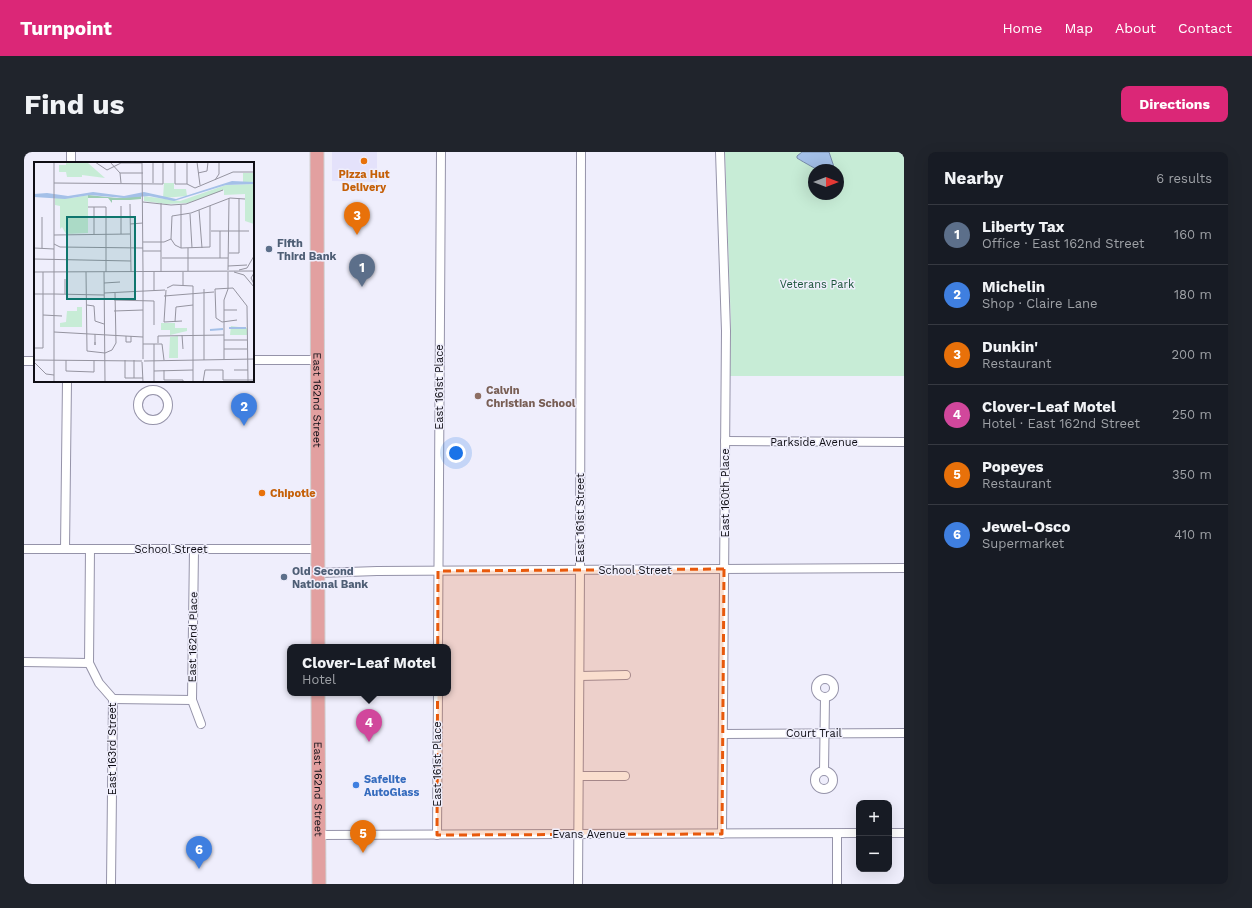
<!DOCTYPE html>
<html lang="en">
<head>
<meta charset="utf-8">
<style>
  :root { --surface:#171b24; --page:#20242c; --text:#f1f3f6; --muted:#9ea1a6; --line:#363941; --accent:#db2777 }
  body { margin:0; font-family:"Work Sans",sans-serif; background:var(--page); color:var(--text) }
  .controls { position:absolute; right:12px; bottom:12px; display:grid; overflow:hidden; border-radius:8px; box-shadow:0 4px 16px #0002 }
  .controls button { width:36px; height:36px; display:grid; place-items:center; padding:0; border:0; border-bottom:1px solid var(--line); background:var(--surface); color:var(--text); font:20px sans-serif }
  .compass { position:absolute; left:784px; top:12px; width:36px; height:36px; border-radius:50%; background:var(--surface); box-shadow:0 4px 16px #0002; rotate:90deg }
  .you { position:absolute; left:432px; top:301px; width:14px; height:14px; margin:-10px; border:3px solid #fff; border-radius:50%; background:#1a73e8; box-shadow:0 0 0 6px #1a73e833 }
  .badge { display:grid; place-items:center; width:26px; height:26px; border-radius:50%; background:var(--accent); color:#fff; font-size:13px; font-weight:700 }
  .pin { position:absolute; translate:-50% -33px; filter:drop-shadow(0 1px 2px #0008) }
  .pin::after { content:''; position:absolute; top:21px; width:14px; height:12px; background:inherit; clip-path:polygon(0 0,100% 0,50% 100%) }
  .popup { position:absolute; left:263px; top:492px; width:164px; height:52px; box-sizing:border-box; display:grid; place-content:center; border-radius:8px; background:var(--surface); filter:drop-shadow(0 1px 3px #0005); font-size:13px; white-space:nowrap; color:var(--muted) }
  .popup b { font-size:15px; color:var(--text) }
  .popup::after { content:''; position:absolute; left:50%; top:100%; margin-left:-8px; border:8px solid transparent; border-top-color:var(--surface) }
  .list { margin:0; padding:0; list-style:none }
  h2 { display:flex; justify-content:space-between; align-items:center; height:52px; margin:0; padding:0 16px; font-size:17px }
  h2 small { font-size:13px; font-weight:400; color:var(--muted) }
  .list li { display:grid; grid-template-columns:26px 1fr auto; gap:12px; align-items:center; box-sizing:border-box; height:60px; padding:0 16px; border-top:1px solid var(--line) }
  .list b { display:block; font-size:15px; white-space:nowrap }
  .list p { margin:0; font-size:13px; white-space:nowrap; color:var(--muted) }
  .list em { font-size:13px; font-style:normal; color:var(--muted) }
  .map { position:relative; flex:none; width:880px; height:732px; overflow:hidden; border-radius:8px }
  header { display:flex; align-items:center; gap:24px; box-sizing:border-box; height:56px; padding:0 20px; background:var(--accent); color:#fff }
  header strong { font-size:19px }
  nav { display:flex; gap:22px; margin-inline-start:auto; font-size:14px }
  .intro { display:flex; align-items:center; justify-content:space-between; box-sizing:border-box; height:96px; padding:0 24px }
  h1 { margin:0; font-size:28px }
  .button { padding:10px 18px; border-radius:8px; background:var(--accent); color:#fff; font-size:14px; font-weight:700 }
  main { display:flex; gap:24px; padding:0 24px }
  aside { flex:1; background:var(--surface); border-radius:8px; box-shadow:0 4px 16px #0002 }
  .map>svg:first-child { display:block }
  .built { fill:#e4e2fb }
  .green { fill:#c7ecd6; fill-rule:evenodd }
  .water { fill:#a4c0e8; stroke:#778ba9 }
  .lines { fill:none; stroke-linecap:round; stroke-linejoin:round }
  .street-casing { stroke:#9593a9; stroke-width:10 }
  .primary-casing { stroke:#cfcfd0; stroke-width:15 }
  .street { stroke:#fff; stroke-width:8 }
  .primary { stroke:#e2a0a0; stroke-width:13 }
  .marked { fill:#e8590c; fill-opacity:0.2; stroke:#e8590c; stroke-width:3; stroke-dasharray:8 5; stroke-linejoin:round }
  .food-dot { fill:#e8710a; stroke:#efeefc; stroke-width:1.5 }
  .service-dot { fill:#5c6f8a; stroke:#efeefc; stroke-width:1.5 }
  .education-dot { fill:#8d6e63; stroke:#efeefc; stroke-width:1.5 }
  .shop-dot { fill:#3f7fe0; stroke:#efeefc; stroke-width:1.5 }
  .labels { text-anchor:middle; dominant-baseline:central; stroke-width:3; stroke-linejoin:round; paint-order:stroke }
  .food-label { font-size:11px; font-weight:bold; fill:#c56008; stroke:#efeefc }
  .service-label { font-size:11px; font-weight:bold; fill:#4e5e75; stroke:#efeefc; text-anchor:start }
  .park-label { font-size:11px; fill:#195338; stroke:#efeefc }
  .street-label { font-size:11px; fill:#0f0e15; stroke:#efeefc }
  .education-label { font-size:11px; font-weight:bold; fill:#785e54; stroke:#efeefc; text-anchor:start }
  .shop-label { font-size:11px; font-weight:bold; fill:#366cbe; stroke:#efeefc; text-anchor:start }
  .inset-river { fill:none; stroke:#a4c0e8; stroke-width:2 }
  .inset-road { fill:none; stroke:#9594a0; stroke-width:1 }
  .view { fill:#0f766e; fill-opacity:0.15; stroke:#0f766e; stroke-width:2 }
  .inset-edge { fill:none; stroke:#0f0e15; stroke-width:2 }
</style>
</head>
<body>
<header>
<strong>Turnpoint</strong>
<nav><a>Home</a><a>Map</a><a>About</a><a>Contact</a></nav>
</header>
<div class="intro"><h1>Find us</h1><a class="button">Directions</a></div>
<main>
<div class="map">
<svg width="880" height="732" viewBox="0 0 880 732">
  <rect width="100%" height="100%" fill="#efeefc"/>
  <path class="built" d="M 308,0 L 353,0 L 353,30 L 308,29 Z"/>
  <path class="green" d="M 701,0 L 880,0 L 880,224 L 706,224 L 707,175 ZM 790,18 L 814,18 L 814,42 L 790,42 Z"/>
  <path class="water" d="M 778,0 L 805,0 L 811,18 C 806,18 798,20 794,18 C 792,17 774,7 773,6 L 773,4 Z"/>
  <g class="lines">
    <defs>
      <g id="street">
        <path d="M 696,0 L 702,179 L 698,682"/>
        <path d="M 47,11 L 47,0"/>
        <path d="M 229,208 L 293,208"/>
        <path d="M 0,209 L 11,209"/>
        <circle cx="129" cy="253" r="15"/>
        <path d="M 701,289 L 880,290"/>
        <path d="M 0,397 L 294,397"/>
        <path d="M 41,397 L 43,229"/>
        <path d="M 66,397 L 65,511 L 75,531 L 89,547 L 87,732"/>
        <path d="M 170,397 L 168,548 L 177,572"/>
        <path d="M 294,421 L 353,419 L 880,416"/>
        <path d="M 414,495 L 417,0"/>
        <path d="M 0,510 L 65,511"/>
        <path d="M 556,524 L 602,523"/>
        <circle cx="801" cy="536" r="9"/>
        <path d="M 89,547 L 168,548"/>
        <path d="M 699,582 L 880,581"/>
        <circle cx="800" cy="628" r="9"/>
        <path d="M 800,619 L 801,545"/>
        <path d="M 555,624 L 601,624"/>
        <path d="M 865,681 L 880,681"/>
        <path d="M 813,682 L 813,732"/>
        <path d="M 295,683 L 835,681"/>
        <path d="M 413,683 L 414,541"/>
        <path d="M 554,732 L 556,418 L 557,0"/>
      </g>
      <g id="primary">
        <path id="s1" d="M 293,0 L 294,495"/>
        <path id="s2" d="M 294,541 L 295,732"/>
      </g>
    </defs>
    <use href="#street" class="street-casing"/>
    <use href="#primary" class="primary-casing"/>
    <use href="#street" class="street"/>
    <use href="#primary" class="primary"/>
  </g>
  <path class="marked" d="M 700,417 L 698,682 L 413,683 L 414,419 Z"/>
  <g class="food-dot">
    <circle cx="340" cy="9" r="4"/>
    <circle cx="238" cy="341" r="4"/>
  </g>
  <g class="service-dot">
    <circle cx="245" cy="97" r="4"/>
    <circle cx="260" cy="425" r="4"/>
  </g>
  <circle class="education-dot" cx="454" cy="244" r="4"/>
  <circle class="shop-dot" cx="332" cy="633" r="4"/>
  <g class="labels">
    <g class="food-label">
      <text x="340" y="22">Pizza Hut<tspan x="340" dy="13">Delivery</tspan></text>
      <text x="246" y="341" text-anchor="start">Chipotle</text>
    </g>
    <g class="service-label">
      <text x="253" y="91">Fifth<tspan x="253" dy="13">Third Bank</tspan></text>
      <text x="268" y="419">Old Second<tspan x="268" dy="13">National Bank</tspan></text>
    </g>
    <g class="park-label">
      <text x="793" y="132">Veterans Park</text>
    </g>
    <g class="street-label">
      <text transform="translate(415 235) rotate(-90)">East 161st Place</text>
      <text stroke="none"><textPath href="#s1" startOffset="248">East 162nd Street</textPath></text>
      <text x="790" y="290">Parkside Avenue</text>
      <text transform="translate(701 341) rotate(-90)">East 160th Place</text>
      <text transform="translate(556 366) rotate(-90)">East 161st Street</text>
      <text x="147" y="397">School Street</text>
      <text x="611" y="418">School Street</text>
      <text transform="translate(169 485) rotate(-89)">East 162nd Place</text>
      <text x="790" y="581">Court Trail</text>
      <text transform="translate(88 597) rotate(-90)">East 163rd Street</text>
      <text transform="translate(413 612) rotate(-90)">East 161st Place</text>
      <text stroke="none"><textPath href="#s2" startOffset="96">East 162nd Street</textPath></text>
      <text x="565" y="682">Evans Avenue</text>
    </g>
    <g class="education-label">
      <text x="462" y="238">Calvin<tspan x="462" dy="13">Christian School</tspan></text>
    </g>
    <g class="shop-label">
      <text x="340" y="627">Safelite<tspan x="340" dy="13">AutoGlass</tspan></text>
    </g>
  </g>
  <g transform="translate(10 10)">
    <rect width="220" height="220" fill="#efeefc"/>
    <path d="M 32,0 L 54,1 L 71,16 L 48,13 L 48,15 L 33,15 L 32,10 L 25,10 L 25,3 L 32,3 ZM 209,11 L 220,11 L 220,20 L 209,20 ZM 130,21 L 140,21 L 140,27 L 152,27 L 153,34 L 129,36 ZM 220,22 L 220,62 L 211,59 L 211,32 L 190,33 L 190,28 L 154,41 L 132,42 L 110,39 L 110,34 L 146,39 L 192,23 ZM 54,33 L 54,71 L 32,72 L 28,65 L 26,67 L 26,44 L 21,43 L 21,35 L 38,36 ZM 43,145 L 48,145 L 48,165 L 26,165 L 26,161 L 32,160 L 33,149 L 43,149 ZM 127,161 L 141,161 L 141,166 L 153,166 L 153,169 L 136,173 L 136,168 L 127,168 ZM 197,164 L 213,166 L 213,173 L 196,173 ZM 144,174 L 144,196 L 135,196 L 136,175 Z" fill="#c7ecd6"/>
    <path d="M 54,33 L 83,36 L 107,34 L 107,37 L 96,38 L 78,38 L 78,41 L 74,36 L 54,36 Z" fill="#9ccdb2"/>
    <path d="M 198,19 L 220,20 L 220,22 L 192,23 L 140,39 L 115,34 L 90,36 L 56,33 L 31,37 L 0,35 L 0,32 L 13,31 L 34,34 L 59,30 L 90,34 L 110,30 L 142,37 Z" fill="#a4c0e8"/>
    <path class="inset-river" d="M 195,166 L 212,166M 176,168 L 189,167"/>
    <path class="inset-road" d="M 20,0 L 20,220M 61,0 L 73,8 L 87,1 L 108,1M 76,0 L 86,11 L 87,21M 108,0 L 109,110M 119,0 L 119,21M 141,0 L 141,22 L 153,22M 163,0 L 166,23M 86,11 L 109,11M 164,11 L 173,9 L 174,0M 181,18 L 185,12 L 185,0M 20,21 L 129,22 L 129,0M 153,22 L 161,26 L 199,10 L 220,10M 153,22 L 153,0M 109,40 L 137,43 L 152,42 L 189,28M 96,42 L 97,110M 147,43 L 147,86M 87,44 L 87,72M 176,44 L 176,85 L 147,86 L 141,83 L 137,77 L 138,54 L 157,51 L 196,36 L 211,37M 54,45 L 72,45 L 72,110M 165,48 L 168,86M 156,52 L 158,86M 8,55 L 8,86M 96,62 L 109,61M 177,69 L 215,69M 186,69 L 186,96M 60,72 L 60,45M 20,73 L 96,72M 109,80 L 130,80 L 137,77M 20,82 L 26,85 L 109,86M 0,86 L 20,87M 154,86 L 154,109M 109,89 L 127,89M 195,91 L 205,91 L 205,36M 128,96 L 194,96M 0,97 L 97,99M 194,104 L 213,103M 194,108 L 195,36M 205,108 L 213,106 L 220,94M 0,110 L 220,109M 52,110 L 53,189 L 71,191 L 78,188M 70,110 L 71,220M 109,110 L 109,197M 120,110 L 120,128M 127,110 L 127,41M 149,110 L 149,123M 200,110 L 210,113 L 220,125M 220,111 L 217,116 L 220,122M 31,117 L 31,132M 70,121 L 86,120M 133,126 L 139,123 L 159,124 L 159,220M 170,127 L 170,198M 132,128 L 130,160 L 148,159M 70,131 L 131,128M 0,132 L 20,132M 20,132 L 70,133M 130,134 L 180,130M 80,138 L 120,139 L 120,163M 53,143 L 60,144 L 61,159 L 70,162M 213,144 L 214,220M 190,148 L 203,148M 80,149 L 109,148M 9,153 L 28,154M 203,158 L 188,160 L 182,156 L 181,127 L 199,126 L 213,144M 141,160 L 142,145 L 159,143M 20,170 L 109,175M 148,173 L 149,187M 92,174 L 92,180 L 97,180 L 97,174M 190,178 L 213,178M 61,180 L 61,183 L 61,172M 124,181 L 124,174 L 190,173M 109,182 L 128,182 L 130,198M 0,186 L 9,186 L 9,110M 190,187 L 213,187M 78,188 L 82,181 L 81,131M 190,197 L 190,138 L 194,127 L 194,110M 0,198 L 108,199M 32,198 L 32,209 L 60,210 L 60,198M 91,198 L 91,216 L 109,216M 100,198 L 100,216M 110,199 L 220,197M 0,200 L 12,212 L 20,213M 108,200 L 109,220M 130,208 L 130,218 L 149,218 L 149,220M 200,208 L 214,208M 120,209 L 159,208M 31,220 L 58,220M 120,220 L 120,182M 169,220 L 171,208 L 189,208 L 189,218 L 220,218"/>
    <path class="view" d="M 33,55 L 101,55 L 101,137 L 33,137 Z"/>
    <rect width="220" height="220" class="inset-edge"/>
  </g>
</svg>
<div class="controls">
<button>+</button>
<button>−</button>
</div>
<svg class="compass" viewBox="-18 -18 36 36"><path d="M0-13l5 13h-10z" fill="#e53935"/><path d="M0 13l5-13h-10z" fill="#9ea1a6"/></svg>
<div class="you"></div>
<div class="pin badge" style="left:338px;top:135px;background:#5c6f8a">1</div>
<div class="pin badge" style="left:220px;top:274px;background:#3f7fe0">2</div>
<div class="pin badge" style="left:333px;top:83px;background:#e8710a">3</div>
<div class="pin badge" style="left:345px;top:590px;background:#d1479c">4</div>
<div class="popup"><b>Clover-Leaf Motel</b>Hotel</div>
<div class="pin badge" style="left:339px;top:701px;background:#e8710a">5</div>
<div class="pin badge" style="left:175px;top:717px;background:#3f7fe0">6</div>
</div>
<aside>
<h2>Nearby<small>6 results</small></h2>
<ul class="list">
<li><span class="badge" style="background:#5c6f8a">1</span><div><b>Liberty Tax</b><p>Office · East 162nd Street</p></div><em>160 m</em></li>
<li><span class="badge" style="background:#3f7fe0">2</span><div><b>Michelin</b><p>Shop · Claire Lane</p></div><em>180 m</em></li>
<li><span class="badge" style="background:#e8710a">3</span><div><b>Dunkin'</b><p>Restaurant</p></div><em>200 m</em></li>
<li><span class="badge" style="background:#d1479c">4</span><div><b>Clover-Leaf Motel</b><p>Hotel · East 162nd Street</p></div><em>250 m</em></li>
<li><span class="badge" style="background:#e8710a">5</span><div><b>Popeyes</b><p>Restaurant</p></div><em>350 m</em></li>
<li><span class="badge" style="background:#3f7fe0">6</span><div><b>Jewel-Osco</b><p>Supermarket</p></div><em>410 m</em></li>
</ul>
</aside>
</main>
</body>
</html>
